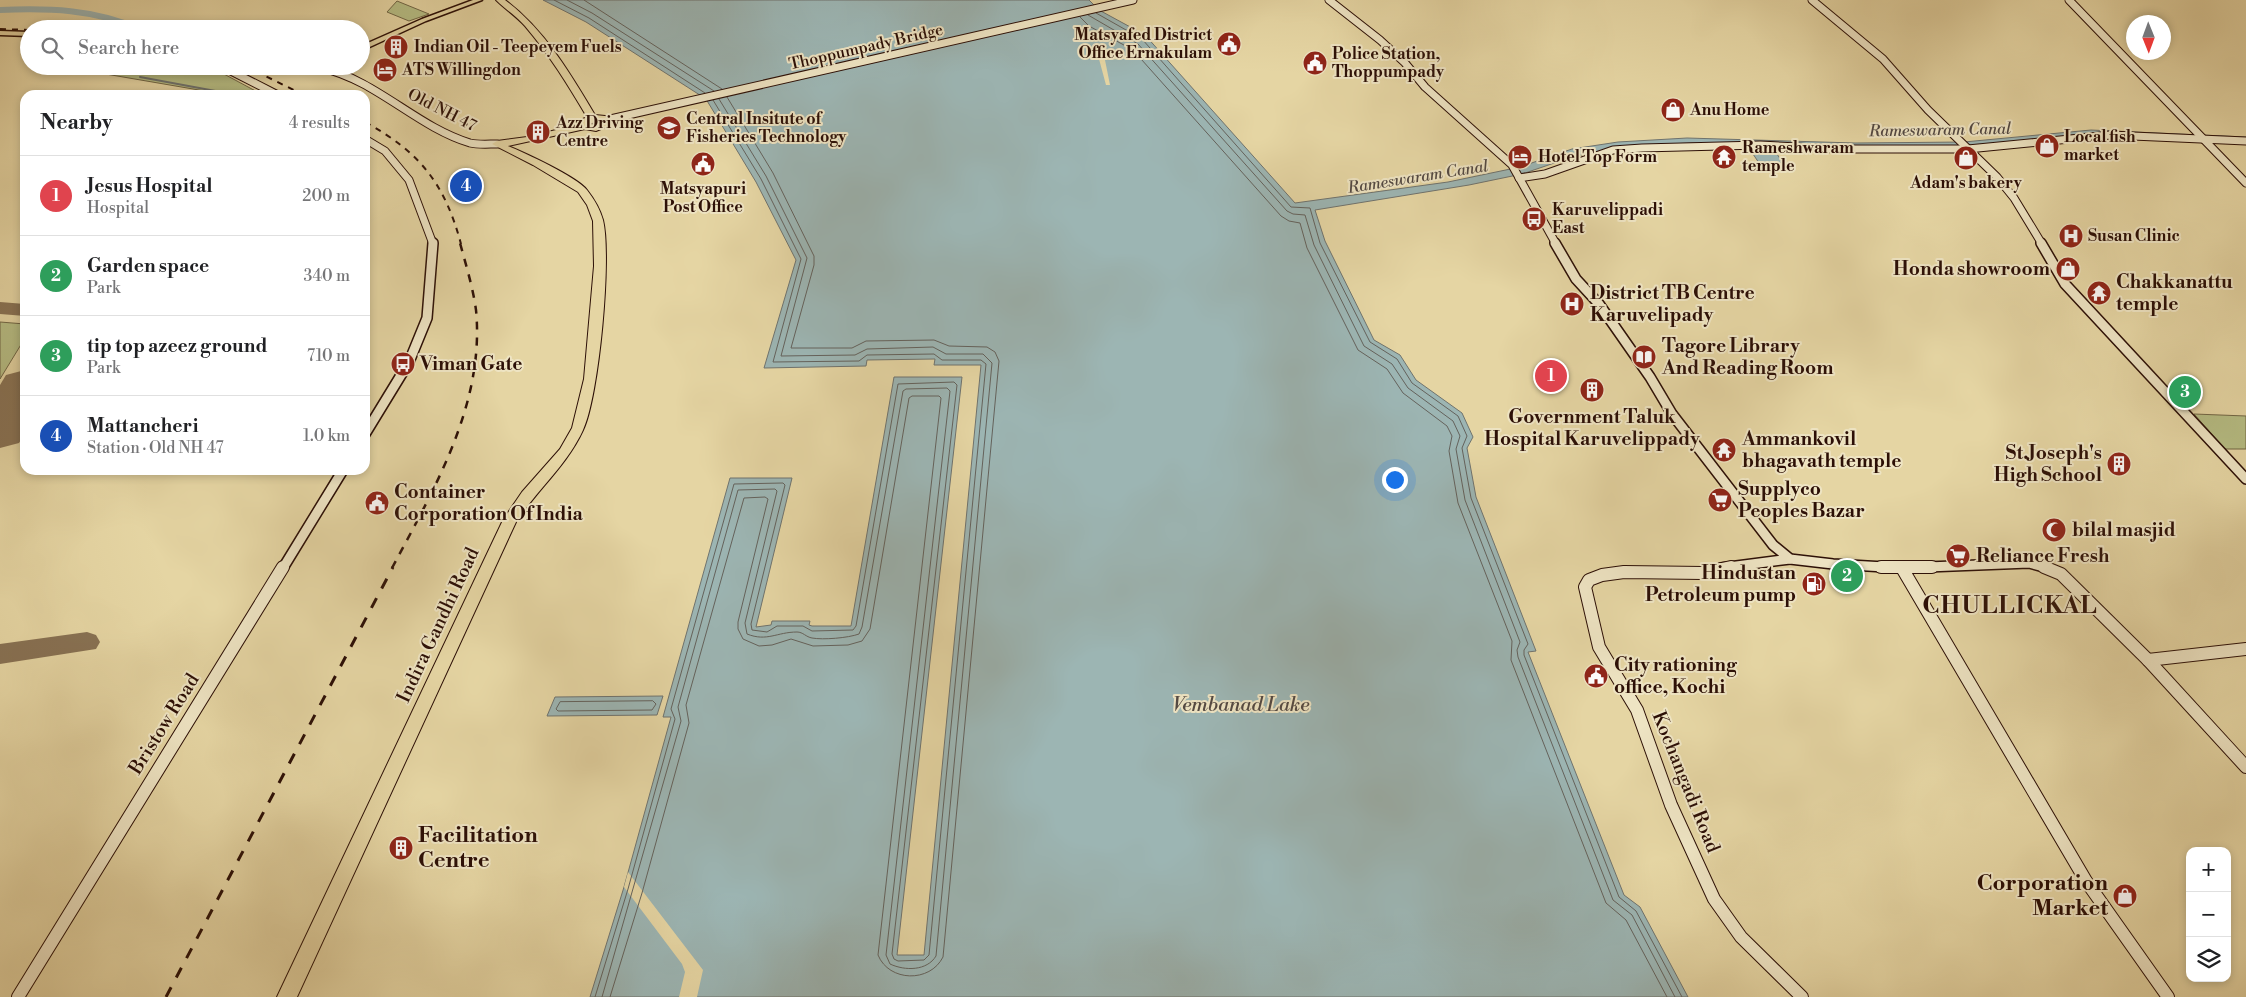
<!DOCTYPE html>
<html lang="en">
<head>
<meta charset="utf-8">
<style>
  :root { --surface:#fff; --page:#f6f6f6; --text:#202124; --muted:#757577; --line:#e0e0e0; --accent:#8f2418 }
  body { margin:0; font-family:"Libre Bodoni",serif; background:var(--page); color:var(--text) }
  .controls { position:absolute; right:15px; bottom:15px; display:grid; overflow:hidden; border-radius:10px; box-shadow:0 2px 8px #0003 }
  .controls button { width:45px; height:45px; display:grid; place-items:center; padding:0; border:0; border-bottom:1px solid var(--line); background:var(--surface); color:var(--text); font:25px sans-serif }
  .compass { position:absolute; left:2126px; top:15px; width:45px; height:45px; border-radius:50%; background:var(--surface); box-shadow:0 2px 8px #0003; rotate:179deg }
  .you { position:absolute; left:1394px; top:479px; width:18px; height:18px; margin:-12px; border:4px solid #fff; border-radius:50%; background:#1a73e8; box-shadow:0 0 0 8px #1a73e833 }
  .badge { display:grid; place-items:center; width:32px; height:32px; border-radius:50%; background:var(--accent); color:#fff; font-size:16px; font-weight:700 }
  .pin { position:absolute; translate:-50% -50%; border:2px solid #fff; box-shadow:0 1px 5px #0006 }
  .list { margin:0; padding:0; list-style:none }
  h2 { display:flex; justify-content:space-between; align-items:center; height:65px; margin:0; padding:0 20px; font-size:21px }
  h2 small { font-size:16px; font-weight:400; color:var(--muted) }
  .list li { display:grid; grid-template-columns:32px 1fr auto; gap:15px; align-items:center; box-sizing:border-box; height:80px; padding:0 20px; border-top:1px solid var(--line) }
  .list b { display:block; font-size:19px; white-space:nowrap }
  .list p { margin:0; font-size:16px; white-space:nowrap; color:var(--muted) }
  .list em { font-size:16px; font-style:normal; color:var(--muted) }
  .icon { flex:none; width:28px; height:28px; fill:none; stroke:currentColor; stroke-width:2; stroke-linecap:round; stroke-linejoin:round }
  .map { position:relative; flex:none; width:2246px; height:997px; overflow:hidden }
  .search { position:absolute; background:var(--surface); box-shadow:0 2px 8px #0003; left:20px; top:20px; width:350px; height:55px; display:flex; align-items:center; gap:12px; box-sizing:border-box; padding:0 18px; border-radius:28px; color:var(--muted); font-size:19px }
  .panel { position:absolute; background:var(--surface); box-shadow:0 2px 8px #0003; left:20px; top:90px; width:350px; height:385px; border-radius:15px }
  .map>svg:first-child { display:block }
  .green { fill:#b6bd84; stroke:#716645 }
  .water { fill:#9cb5b3; stroke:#6f736e }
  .pier { fill:#e5d5a3 }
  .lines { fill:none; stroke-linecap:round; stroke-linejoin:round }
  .shore { stroke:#64625c; stroke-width:1 }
  .stream { stroke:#6f736e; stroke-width:2 }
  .canal { stroke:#9cb5b3; stroke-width:6 }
  .taxiway { fill:#887254; fill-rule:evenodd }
  .runway { fill:#887254; fill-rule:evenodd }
  .secondary-far2-casing { stroke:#2c0f06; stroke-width:9 }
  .secondary-far1-casing { stroke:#2c0f06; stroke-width:12 }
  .secondary-casing { stroke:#2c0f06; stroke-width:14 }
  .primary-casing { stroke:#2c0f06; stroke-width:3 }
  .highway-casing { stroke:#2c0f06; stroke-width:2 }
  .secondary-far2 { stroke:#eee4c3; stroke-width:7 }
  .secondary-far1 { stroke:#eee4c3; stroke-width:9 }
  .secondary { stroke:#eee4c3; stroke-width:12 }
  .primary { fill:#e5d5a3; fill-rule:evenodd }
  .highway { fill:#e5d5a3; fill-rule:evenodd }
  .rail-far2 { stroke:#2c0f06; stroke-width:2; stroke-dasharray:6 6; stroke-linecap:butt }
  .rail-far1 { stroke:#2c0f06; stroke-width:2.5; stroke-dasharray:8 8; stroke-linecap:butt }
  .rail { stroke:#2c0f06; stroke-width:3; stroke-dasharray:11 11; stroke-linecap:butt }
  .labels { text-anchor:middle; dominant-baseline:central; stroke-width:4; stroke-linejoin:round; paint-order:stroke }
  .far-poi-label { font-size:16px; font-weight:bold; fill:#2c0f06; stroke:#eee4c3; text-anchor:start }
  .far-street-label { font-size:16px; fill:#2c0f06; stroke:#eee4c3 }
  .far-water-label { font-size:16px; font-style:italic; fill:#534943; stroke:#eee4c3 }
  .poi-label { font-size:19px; font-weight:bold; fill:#2c0f06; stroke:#eee4c3; text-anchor:start }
  .street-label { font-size:19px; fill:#2c0f06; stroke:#eee4c3 }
  .water-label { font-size:20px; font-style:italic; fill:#534943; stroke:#eee4c3 }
  .near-poi-label { font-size:22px; font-weight:bold; fill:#2c0f06; stroke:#eee4c3; text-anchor:start }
  .district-label { font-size:24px; font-weight:bold; letter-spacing:1px; fill:#2c0f06; stroke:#eee4c3 }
</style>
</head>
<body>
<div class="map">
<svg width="2246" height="997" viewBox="0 0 2246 997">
  <rect width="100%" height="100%" fill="#e5d5a3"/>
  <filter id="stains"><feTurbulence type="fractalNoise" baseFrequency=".004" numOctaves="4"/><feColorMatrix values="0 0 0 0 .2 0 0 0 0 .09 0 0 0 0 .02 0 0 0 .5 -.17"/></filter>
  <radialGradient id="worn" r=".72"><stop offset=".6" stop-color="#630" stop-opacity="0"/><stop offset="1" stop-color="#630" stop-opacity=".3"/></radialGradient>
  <g class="green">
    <path d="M 397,1 L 429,14 L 409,21 L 387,12 Z"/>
    <path d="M 105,66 L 209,66 L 263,95 L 228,95 L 94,72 Z"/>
    <path d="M 0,322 L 25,324 L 25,338 L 0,379 Z"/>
    <path d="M 2194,414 L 2246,416 L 2246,449 L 2225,449 Z"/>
  </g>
  <g class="water">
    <path d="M 543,0 L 1089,0 L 1099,10 L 1145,35 L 1295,203 L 1448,182 L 1520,167 L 1572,149 L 1618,142 L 1687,138 L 1855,143 L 1964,142 L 2091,130 L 2246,137 L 2246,139 L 2139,133 L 1969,147 L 1691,143 L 1622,146 L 1572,157 L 1522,174 L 1469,185 L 1315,210 L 1325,241 L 1374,340 L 1400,355 L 1416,380 L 1462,413 L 1473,437 L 1467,448 L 1476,497 L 1536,651 L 1528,652 L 1624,895 L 1640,907 L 1688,997 L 590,997 L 624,887 L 671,717 L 663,717 L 730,478 L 792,478 L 756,627 L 771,625 L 772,621 L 810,621 L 809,625 L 812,626 L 851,626 L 894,377 L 962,377 L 897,955 L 924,955 L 981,365 L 934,365 L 935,359 L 867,360 L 866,366 L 764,368 L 796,260 L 756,182 L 706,99 L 586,22 Z"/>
    <path d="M 1751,151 L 1775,151 L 1783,163 L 1759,163 Z"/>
    <path d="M 663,696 L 657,715 L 547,716 L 555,697 Z"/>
  </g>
  <g class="pier">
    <path d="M 1161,53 L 1163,56 L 1105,60 L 1110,85 L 1106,85 L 1099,59 Z"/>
    <path d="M 628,872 L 703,970 L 697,997 L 679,997 L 685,972 L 682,964 L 624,887 Z"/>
  </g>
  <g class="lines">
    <g class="shore">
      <path d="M 554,0 L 589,18 L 705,93"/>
      <path d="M 567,0 L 592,13 L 714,91"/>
      <path d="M 584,0 L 722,89"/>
      <path d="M 1096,13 L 1142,39 L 1291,207 L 1310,208 L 1320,243 L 1370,342 L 1397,359 L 1412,383 L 1458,416 L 1467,436 L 1462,448 L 1471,498 L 1528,644 L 1524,650 L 1524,655 L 1619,897 L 1636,911 L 1682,997"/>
      <path d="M 1088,15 L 1138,44 L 1287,211 L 1293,214 L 1305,215 L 1314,245 L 1364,346 L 1392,364 L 1408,388 L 1453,421 L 1460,436 L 1456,449 L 1465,500 L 1520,642 L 1517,650 L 1518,657 L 1613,900 L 1632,915 L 1675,997"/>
      <path d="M 1080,17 L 1089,26 L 1133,50 L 1281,216 L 1289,221 L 1300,223 L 1307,248 L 1358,350 L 1387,369 L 1403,393 L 1447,426 L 1452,436 L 1449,451 L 1458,503 L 1512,641 L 1511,660 L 1606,903 L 1626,920 L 1667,997"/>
      <path d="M 653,701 L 656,704 L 652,710 L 558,711 L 556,709 L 560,702 Z"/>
      <path d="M 595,997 L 628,889 L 675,719 L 671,709 L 734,484 L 783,483 L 785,485 L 751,624 L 752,630 L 767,632 L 777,626 L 803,626 L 812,631 L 853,630 L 856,626 L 898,384 L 954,382 L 957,385 L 892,954 L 894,959 L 898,961 L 924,960 L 929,955 L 986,364 L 981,360 L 942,360 L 934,354 L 867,355 L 859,361 L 773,362 L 801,259 L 761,179 L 713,100"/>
      <path d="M 602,997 L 681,721 L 678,707 L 738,490 L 775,489 L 777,491 L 745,623 L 747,634 C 767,642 777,632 797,632 C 803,632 806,637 812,638 C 823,640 848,638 859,634 L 862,627 L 903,391 L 906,389 L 947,388 L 950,391 L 886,955 L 890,964 C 905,971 927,971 936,956 L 992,363 L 983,354 L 946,354 L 933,347 L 867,349 L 855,355 L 781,356 L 807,258 L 766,176 L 719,99"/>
      <path d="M 610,997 L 642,893 L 689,723 L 686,705 L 744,498 L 765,497 L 768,499 L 738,622 L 738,629 L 743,639 L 759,646 L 772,645 L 791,639 L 813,646 L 848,645 L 862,641 L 870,629 L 909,398 L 912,396 L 939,396 L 941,398 L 878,955 C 889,982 930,983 943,957 L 999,361 L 995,352 L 987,347 L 949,346 L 934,340 L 866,341 L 852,348 L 791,348 L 814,265 L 814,256 L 773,173 L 727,97"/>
    </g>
    <path class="stream" d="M 140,77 L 237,95"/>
    <g class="canal">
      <path d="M 0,10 C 48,8 94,9 139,29"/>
      <path d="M 146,29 L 162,26 L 164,29"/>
    </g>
    <g class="taxiway">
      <path d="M 0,302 L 25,304 L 25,316 L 0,314 Z"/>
      <path d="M 87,632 L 96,635 L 100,642 L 96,649 L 0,664 L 0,644 Z"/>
    </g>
    <path class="runway" d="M 25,370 L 25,433 L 19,443 L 0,448 L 0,385 L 6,375 Z"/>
    <defs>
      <g id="secondary-far2">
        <path d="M 1329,0 L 1380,40 L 1405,63 L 1425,87 L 1512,165 L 1556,244"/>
        <path d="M 1812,0 L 1883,59 L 1928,110 L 1997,177 L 2014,198 L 2042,244"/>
        <path d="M 2069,0 L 2246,183"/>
        <path d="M 221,66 L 278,95"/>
        <path d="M 322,68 C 376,80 417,127 470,143 C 478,145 489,144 497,144"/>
        <path d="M 606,120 L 1133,0"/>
        <path d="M 365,139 L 385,151 L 409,180 L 433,244"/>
        <path d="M 1519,178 L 1545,174 L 1613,150 L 1642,148 L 1760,145 L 1835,149 L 1968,149 L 2110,135 L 2246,141"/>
      </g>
      <g id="secondary-far1">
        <path d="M 1555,243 L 1576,279 L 1599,304 L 1650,377 L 1672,414 L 1773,545 L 1790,559 L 1833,564 L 1902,568 L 2029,563 L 2047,568"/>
        <path d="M 2041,243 L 2065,284 L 2246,479"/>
        <path d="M 365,434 L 409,362 L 427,318 L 433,243"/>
        <path d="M 283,568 L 343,470"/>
        <path d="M 1721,568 L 1790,559"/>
      </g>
      <g id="secondary">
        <path d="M 1731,567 L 1703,573 L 1624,572 L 1602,575 L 1589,580 L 1585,587 L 1599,647 L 1637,710 L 1671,805 L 1714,899 L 1741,937 L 1802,997"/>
        <path d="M 1881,567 L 1932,567"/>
        <path d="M 2044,567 L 2061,574 L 2148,660 L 2246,767"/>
        <path d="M 1902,568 L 2086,881 L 2168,997"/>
        <path d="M 2148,660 L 2246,649"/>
        <path d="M 18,997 L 283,567"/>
      </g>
      <g id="primary">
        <path d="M 473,0 L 482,0 L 426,21 L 361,51 L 361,46 L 422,19 Z"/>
        <path d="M 0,31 L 29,32 L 29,36 L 0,35 Z"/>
        <path d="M 305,66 L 329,66 L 322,70 Z"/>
      </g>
      <path id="highway" d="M 496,0 L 505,0 C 544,29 570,73 595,115 L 605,116 L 611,120 L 608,126 L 596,131 L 585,129 L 508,146 C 525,153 577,177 587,190 C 594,199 600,209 603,220 C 612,256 599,397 583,430 C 567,465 537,490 516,522 L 297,997 L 277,997 L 503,520 L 522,492 L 560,449 L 572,428 L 584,379 L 594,266 L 593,221 L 587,205 L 578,192 L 533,165 L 492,144 L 497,141 L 527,137 L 581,124 L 583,119 L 587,117 C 568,85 549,54 525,26 C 516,16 505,9 496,0 ZM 599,120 L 601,122 L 595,125 L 590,124 Z"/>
    </defs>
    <use href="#secondary-far2" class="secondary-far2-casing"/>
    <use href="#secondary-far1" class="secondary-far1-casing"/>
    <use href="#secondary" class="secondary-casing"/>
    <use href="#primary" class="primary-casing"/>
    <use href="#highway" class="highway-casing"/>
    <use href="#secondary-far2" class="secondary-far2"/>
    <use href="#secondary-far1" class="secondary-far1"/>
    <use href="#secondary" class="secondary"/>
    <use href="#primary" class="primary"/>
    <use href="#highway" class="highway"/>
    <g class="rail-far2">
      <path d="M 0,29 L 29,30"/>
      <path d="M 245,66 L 304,95"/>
      <path d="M 365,122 C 420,152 445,184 461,244"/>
    </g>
    <path class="rail-far1" d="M 392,568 C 434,489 485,404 476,310 C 473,288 466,265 460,243"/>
    <path class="rail" d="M 166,997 L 393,567"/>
  </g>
  <defs>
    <symbol id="civic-disc" viewBox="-11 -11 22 22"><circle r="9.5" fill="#8f2418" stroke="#eee4c3"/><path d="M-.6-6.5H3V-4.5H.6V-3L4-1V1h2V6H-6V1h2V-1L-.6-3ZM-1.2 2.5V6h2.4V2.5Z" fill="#fff"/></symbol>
    <symbol id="building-disc" viewBox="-11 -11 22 22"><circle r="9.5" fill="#8f2418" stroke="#eee4c3"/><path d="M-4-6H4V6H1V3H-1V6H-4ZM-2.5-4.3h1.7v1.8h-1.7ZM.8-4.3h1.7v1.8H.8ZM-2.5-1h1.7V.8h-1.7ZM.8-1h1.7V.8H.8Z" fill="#fff"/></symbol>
    <symbol id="hotel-disc" viewBox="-11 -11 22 22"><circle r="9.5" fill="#8f2418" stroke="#eee4c3"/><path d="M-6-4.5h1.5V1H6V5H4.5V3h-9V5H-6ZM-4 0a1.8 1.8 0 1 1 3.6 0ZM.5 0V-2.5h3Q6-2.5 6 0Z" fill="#fff"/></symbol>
    <symbol id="shop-disc" viewBox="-11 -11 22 22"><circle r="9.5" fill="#8f2418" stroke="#eee4c3"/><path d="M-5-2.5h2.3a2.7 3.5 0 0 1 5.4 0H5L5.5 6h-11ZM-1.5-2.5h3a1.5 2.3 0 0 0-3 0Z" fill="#fff"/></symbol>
    <symbol id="university-disc" viewBox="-11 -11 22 22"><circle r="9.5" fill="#8f2418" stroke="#eee4c3"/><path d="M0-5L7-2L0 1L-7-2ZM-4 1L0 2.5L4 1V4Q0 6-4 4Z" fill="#fff"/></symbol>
    <symbol id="temple-disc" viewBox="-11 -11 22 22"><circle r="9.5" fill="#8f2418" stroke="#eee4c3"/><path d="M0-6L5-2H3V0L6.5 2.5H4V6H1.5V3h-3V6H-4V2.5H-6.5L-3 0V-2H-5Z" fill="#fff"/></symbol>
    <symbol id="bus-disc" viewBox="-11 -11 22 22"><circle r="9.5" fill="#8f2418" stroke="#eee4c3"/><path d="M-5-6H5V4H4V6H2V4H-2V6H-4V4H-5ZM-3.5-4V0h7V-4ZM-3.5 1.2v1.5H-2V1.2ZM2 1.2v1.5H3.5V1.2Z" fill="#fff"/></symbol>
    <symbol id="hospital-disc" viewBox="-11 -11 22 22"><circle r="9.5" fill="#8f2418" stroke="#eee4c3"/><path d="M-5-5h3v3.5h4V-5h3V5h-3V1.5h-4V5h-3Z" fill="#fff"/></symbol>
    <symbol id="library-disc" viewBox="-11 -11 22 22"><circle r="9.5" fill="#8f2418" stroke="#eee4c3"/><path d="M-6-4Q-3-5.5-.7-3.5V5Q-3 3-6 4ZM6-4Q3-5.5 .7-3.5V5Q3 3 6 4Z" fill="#fff"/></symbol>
    <symbol id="supermarket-disc" viewBox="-11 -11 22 22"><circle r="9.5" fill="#8f2418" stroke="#eee4c3"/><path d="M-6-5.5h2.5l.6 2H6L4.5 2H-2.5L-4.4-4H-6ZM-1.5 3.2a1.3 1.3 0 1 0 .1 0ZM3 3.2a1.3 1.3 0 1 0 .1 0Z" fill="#fff"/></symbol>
    <symbol id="mosque-disc" viewBox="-11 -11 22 22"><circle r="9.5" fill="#8f2418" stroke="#eee4c3"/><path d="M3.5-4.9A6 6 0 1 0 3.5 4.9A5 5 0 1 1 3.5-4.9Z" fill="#fff"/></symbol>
    <symbol id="fuel-disc" viewBox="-11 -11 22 22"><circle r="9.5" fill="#8f2418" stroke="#eee4c3"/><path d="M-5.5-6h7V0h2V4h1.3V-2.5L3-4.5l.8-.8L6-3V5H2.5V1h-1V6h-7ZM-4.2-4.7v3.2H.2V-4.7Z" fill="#fff"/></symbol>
  </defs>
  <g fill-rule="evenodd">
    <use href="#civic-disc" x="1215" y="30" width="28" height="28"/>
    <use href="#building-disc" x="382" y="33" width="28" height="28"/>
    <use href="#civic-disc" x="1301" y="49" width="28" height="28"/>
    <use href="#hotel-disc" x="371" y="56" width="28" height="28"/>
    <use href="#shop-disc" x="1659" y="96" width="28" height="28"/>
    <use href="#university-disc" x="655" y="114" width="28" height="28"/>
    <use href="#building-disc" x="524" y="118" width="28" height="28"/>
    <use href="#shop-disc" x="2033" y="132" width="28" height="28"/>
    <use href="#hotel-disc" x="1506" y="143" width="28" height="28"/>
    <use href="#temple-disc" x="1710" y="143" width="28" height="28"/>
    <use href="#shop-disc" x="1952" y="144" width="28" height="28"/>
    <use href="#civic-disc" x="689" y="150" width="28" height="28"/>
    <use href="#bus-disc" x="1520" y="205" width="28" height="28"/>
    <use href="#hospital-disc" x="2057" y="222" width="28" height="28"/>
    <use href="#shop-disc" x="2054" y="255" width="28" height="28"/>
    <use href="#temple-disc" x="2085" y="279" width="28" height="28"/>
    <use href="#hospital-disc" x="1558" y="290" width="28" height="28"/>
    <use href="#library-disc" x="1630" y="343" width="28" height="28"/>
    <use href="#bus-disc" x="389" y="350" width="28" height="28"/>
    <use href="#building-disc" x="1578" y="376" width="28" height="28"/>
    <use href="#temple-disc" x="1710" y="436" width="28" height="28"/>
    <use href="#building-disc" x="2105" y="450" width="28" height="28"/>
    <use href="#supermarket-disc" x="1706" y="486" width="28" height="28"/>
    <use href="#civic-disc" x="363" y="489" width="28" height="28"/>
    <use href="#mosque-disc" x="2040" y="516" width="28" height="28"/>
    <use href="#supermarket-disc" x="1944" y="542" width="28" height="28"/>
    <use href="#fuel-disc" x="1800" y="570" width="28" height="28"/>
    <use href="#civic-disc" x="1582" y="662" width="28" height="28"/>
    <use href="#building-disc" x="387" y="834" width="28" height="28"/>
    <use href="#shop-disc" x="2111" y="882" width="28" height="28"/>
  </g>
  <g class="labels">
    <g class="far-poi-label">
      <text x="1212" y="35" text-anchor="end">Matsyafed District<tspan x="1212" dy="18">Office Ernakulam</tspan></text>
      <text x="414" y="47">Indian Oil - Teepeyem Fuels</text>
      <text x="1332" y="54">Police Station,<tspan x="1332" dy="18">Thoppumpady</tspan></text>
      <text x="402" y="70">ATS Willingdon</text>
      <text x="1690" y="110">Anu Home</text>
      <text x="686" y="119">Central Insitute of<tspan x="686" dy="18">Fisheries Technology</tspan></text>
      <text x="556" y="123">Azz Driving<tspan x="556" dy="18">Centre</tspan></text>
      <text x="2064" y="137">Local fish<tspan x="2064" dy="18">market</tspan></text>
      <text x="1742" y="148">Rameshwaram<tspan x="1742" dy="18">temple</tspan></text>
      <text x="1538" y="157">Hotel Top Form</text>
      <text x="1966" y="183" text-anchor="middle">Adam's bakery</text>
      <text x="703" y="189" text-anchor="middle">Matsyapuri<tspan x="703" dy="18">Post Office</tspan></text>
      <text x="1552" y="210">Karuvelippadi<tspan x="1552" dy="18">East</tspan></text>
      <text x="2088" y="236">Susan Clinic</text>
    </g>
    <g class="far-street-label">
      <text transform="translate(866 47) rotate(-13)">Thoppumpady Bridge</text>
      <text transform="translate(442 110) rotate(27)">Old NH 47</text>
    </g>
    <g class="far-water-label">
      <text transform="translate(1940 130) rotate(-1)">Rameswaram Canal</text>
      <text transform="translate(1418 177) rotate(-9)">Rameswaram Canal</text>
    </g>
    <g class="poi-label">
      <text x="2050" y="269" text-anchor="end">Honda showroom</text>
      <text x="2116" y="282">Chakkanattu<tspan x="2116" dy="22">temple</tspan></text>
      <text x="1590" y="293">District TB Centre<tspan x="1590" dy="22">Karuvelipady</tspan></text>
      <text x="1662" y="346">Tagore Library<tspan x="1662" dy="22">And Reading Room</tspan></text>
      <text x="420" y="364">Viman Gate</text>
      <text x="1592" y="417" text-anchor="middle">Government Taluk<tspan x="1592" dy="22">Hospital Karuvelippady</tspan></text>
      <text x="1742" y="439">Ammankovil<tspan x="1742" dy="22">bhagavath temple</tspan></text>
      <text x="2102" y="453" text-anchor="end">St.Joseph's<tspan x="2102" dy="22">High School</tspan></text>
      <text x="1738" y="489">Supplyco<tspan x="1738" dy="22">Peoples Bazar</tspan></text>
      <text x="394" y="492">Container<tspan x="394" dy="22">Corporation Of India</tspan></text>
      <text x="2072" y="530">bilal masjid</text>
      <text x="1976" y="556">Reliance Fresh</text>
      <text x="1796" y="573" text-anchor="end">Hindustan<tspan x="1796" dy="22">Petroleum pump</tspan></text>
      <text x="1614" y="665">City rationing<tspan x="1614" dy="22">office, Kochi</tspan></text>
    </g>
    <g class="street-label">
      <text transform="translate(438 625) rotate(-65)">Indira Gandhi Road</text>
      <text transform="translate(164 724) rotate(-58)">Bristow Road</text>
      <text transform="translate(1686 782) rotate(68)">Kochangadi Road</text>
    </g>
    <g class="water-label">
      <text x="1241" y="705">Vembanad Lake</text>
    </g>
    <g class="near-poi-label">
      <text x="418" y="835">Facilitation<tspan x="418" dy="25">Centre</tspan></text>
      <text x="2108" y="883" text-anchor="end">Corporation<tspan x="2108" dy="25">Market</tspan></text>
    </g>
    <g class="district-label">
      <text x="2010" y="606">CHULLICKAL</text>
    </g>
  </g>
  <rect width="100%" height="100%" filter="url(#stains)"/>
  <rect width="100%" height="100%" fill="url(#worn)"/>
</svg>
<div class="controls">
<button>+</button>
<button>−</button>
<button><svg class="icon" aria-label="layers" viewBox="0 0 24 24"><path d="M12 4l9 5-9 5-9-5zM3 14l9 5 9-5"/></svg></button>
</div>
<svg class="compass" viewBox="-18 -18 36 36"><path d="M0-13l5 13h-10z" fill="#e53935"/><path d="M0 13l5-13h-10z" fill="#757577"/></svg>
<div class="you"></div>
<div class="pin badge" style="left:1551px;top:376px;background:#e0444e">1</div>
<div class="pin badge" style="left:1847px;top:576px;background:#2e9e5b">2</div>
<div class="pin badge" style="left:2185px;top:392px;background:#2e9e5b">3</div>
<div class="pin badge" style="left:466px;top:186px;background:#1a4fb4">4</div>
<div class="search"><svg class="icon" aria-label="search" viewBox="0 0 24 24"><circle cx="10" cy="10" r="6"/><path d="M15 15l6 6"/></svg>Search here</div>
<section class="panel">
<h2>Nearby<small>4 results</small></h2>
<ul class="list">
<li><span class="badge" style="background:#e0444e">1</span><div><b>Jesus Hospital</b><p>Hospital</p></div><em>200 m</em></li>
<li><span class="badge" style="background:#2e9e5b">2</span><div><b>Garden space</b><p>Park</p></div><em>340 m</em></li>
<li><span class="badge" style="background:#2e9e5b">3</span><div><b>tip top azeez ground</b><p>Park</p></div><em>710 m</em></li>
<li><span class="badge" style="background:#1a4fb4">4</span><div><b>Mattancheri</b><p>Station · Old NH 47</p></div><em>1.0 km</em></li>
</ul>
</section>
</div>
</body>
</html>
